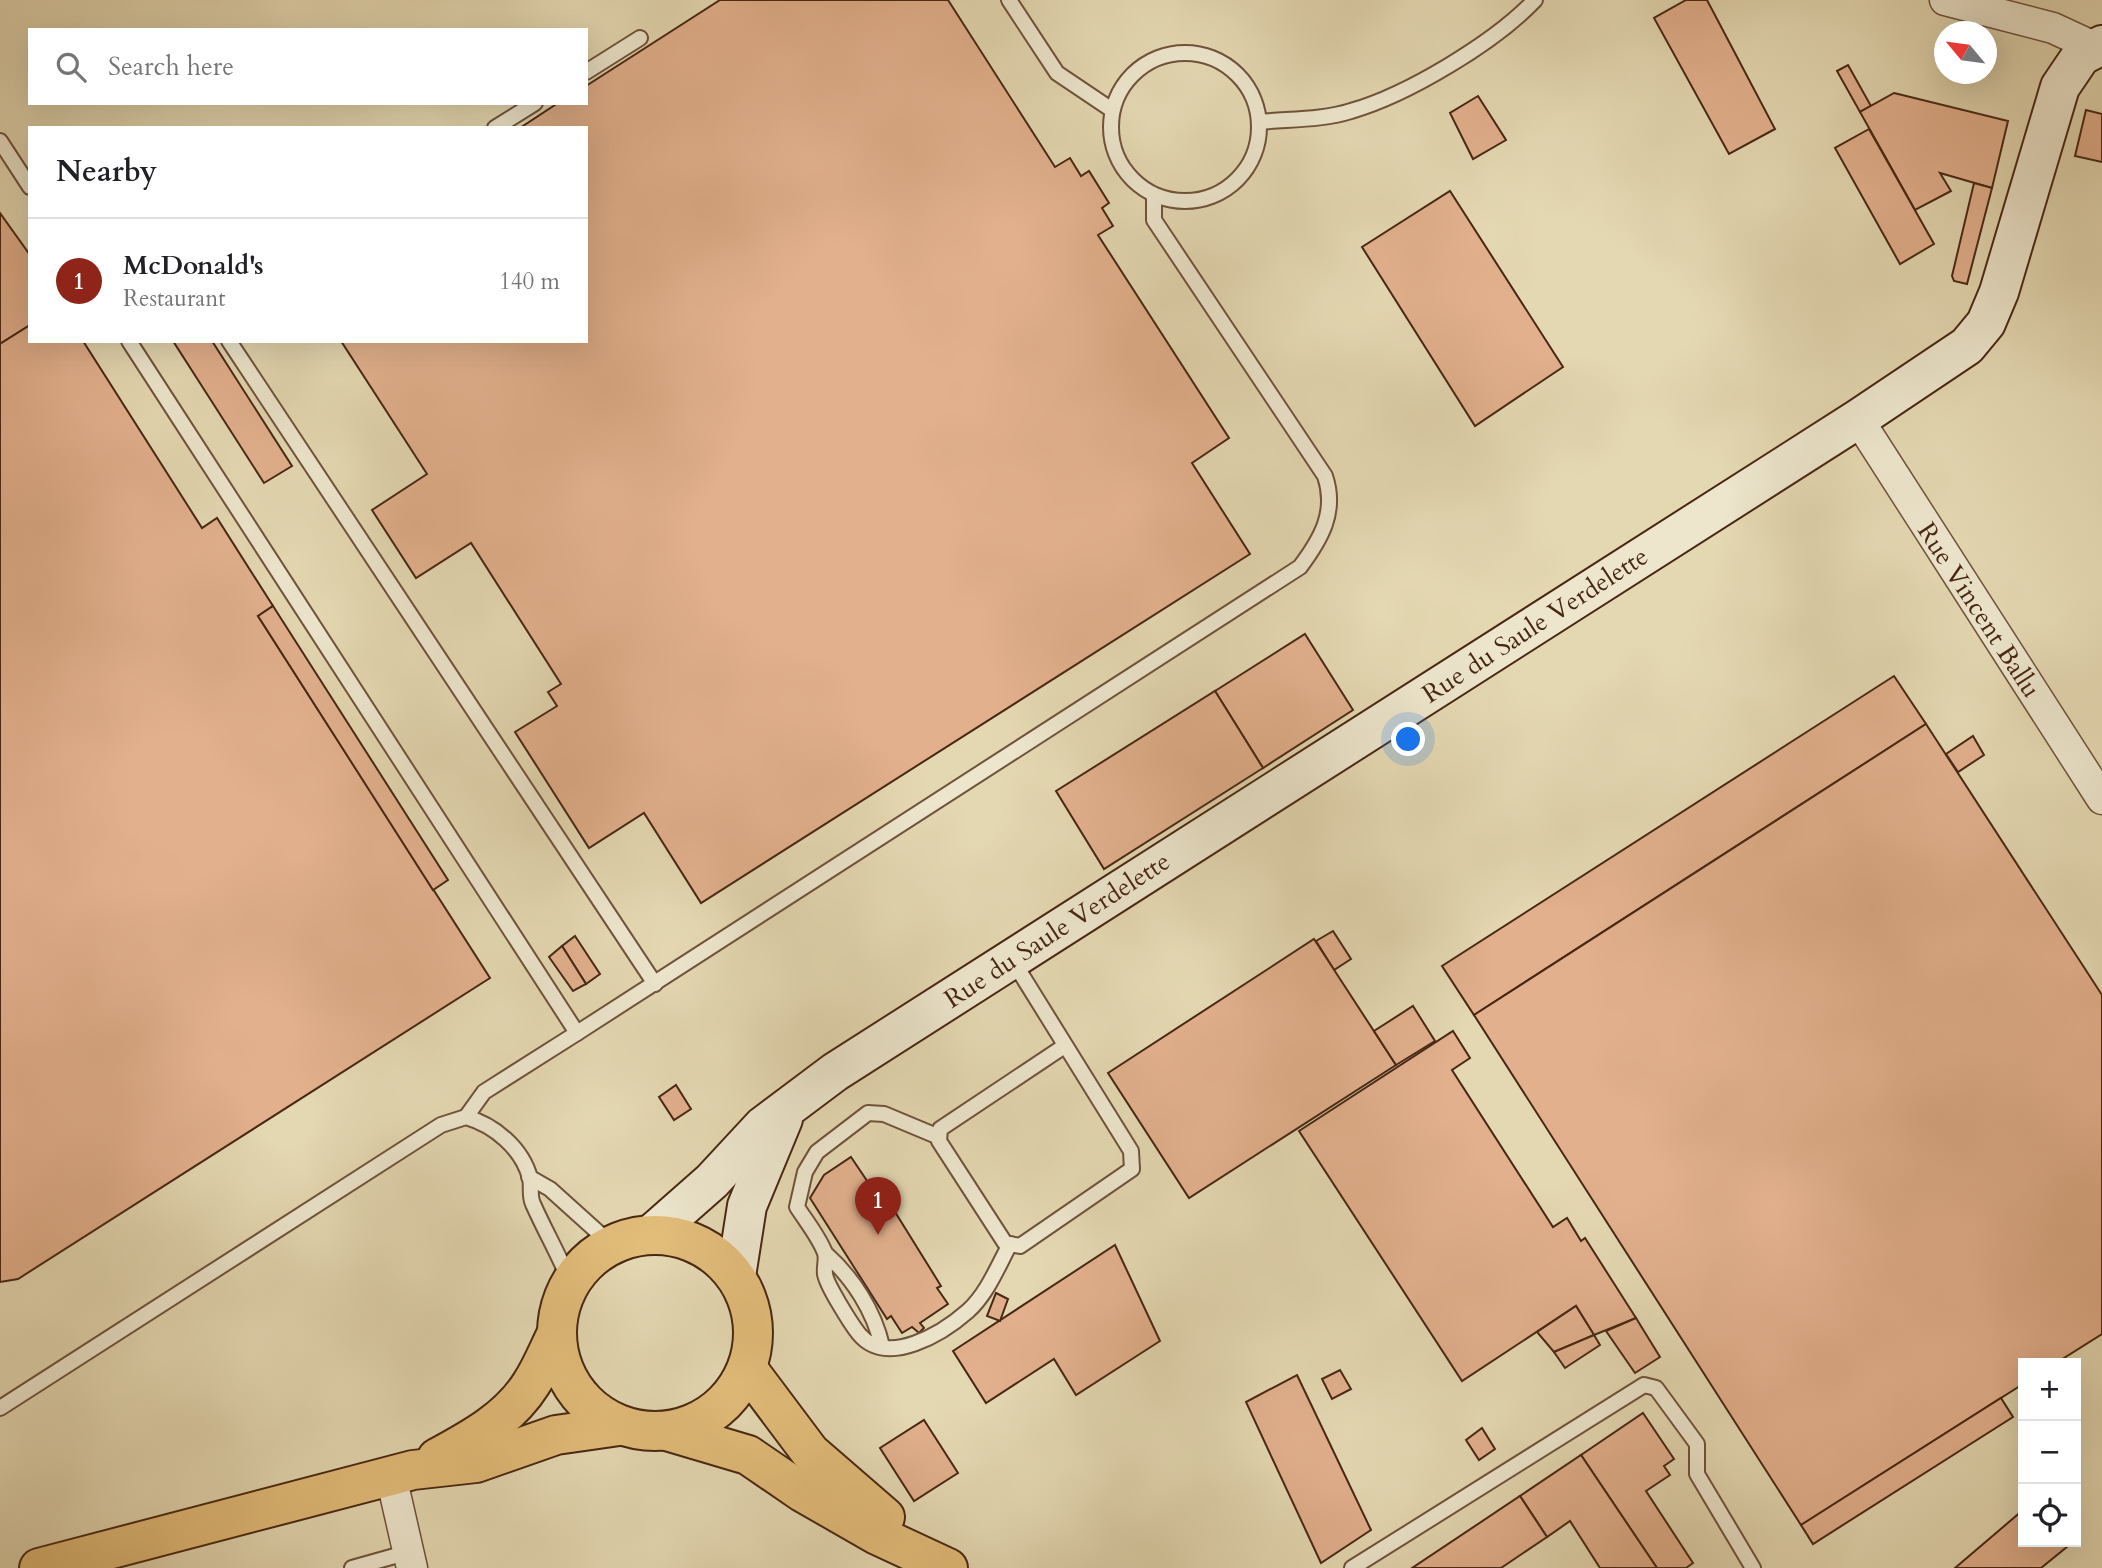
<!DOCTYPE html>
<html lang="en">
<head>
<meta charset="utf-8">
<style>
  :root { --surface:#fff; --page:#f6f6f6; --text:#202124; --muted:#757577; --line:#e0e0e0; --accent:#8f2418 }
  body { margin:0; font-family:Cardo,serif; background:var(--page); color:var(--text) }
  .controls { position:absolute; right:21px; bottom:21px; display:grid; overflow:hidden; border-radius:0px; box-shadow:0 7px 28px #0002 }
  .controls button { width:63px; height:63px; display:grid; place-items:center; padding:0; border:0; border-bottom:2px solid var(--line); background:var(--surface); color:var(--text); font:35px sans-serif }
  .compass { position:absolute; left:1934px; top:21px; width:63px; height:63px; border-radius:50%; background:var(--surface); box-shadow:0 7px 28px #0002; rotate:299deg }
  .you { position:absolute; left:1409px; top:740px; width:24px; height:24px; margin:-18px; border:5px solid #fff; border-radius:50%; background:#1a73e8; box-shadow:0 0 0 10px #1a73e833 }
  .badge { display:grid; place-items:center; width:46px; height:46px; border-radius:50%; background:var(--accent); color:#fff; font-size:23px; font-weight:700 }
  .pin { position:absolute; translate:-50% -58px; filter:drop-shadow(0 2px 4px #0008) }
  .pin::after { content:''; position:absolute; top:37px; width:24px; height:21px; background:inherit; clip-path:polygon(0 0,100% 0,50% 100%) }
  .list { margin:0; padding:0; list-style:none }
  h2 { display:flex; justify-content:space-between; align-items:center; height:91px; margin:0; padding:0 28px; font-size:30px }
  h2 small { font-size:23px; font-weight:400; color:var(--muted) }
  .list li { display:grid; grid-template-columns:46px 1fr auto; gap:21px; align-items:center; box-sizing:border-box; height:126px; padding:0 28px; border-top:2px solid var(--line) }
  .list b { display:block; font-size:26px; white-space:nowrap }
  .list p { margin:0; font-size:23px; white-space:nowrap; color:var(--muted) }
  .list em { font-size:23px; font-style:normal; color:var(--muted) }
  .icon { flex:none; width:38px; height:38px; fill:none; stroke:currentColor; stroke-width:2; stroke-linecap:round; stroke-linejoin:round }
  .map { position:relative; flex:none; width:2102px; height:1568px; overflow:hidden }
  .search { position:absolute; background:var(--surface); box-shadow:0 7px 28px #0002; left:28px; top:28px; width:560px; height:77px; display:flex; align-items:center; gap:18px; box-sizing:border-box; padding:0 24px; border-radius:0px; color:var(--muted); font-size:26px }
  .panel { position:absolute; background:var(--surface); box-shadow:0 7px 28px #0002; left:28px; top:126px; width:560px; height:217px; border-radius:0px }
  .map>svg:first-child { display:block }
  .building { fill:#e2b08d; stroke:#482713; stroke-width:2 }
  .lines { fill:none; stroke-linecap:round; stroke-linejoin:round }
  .lane-casing { stroke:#6f533b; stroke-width:18 }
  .street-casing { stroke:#6f533b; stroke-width:33 }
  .secondary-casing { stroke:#482713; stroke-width:42 }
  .primary-casing { stroke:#482713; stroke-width:42 }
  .lane { stroke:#ede6cd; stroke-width:14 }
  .street { stroke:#ede6cd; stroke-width:30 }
  .secondary { stroke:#ede6cd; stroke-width:38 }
  .primary { stroke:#e2bc79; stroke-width:38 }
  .labels { text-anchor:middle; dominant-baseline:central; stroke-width:7; stroke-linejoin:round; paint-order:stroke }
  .street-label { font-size:26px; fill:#482713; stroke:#ede6cd }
</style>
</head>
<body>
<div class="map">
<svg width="2102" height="1568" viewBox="0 0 2102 1568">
  <rect width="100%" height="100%" fill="#e4d8b2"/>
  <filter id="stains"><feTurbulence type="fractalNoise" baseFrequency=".00286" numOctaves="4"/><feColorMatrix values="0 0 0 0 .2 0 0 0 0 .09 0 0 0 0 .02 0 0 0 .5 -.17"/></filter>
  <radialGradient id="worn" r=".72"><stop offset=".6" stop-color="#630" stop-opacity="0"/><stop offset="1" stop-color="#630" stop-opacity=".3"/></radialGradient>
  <g class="building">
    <path d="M 720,0 L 948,0 L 1055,167 L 1070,158 L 1081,176 L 1089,171 L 1109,203 L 1102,208 L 1113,226 L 1098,235 L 1229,438 L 1192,463 L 1250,554 L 701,903 L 644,813 L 589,848 L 515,732 L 557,706 L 548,692 L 561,684 L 471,543 L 416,578 L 372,510 L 427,474 L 341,341 L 586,341 L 586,128 L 520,128 L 558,103 L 586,103 L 586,86 Z"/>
    <path d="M 1686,0 L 1707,0 L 1775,129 L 1729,154 L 1654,18 Z"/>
    <path d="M 1848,65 L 1871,106 L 1860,112 L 1837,71 Z"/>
    <path d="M 1894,93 L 2008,121 L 1992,188 L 1940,173 L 1951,191 L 1915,210 L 1860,112 Z"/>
    <path d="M 1478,96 L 1506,140 L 1473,159 L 1450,113 Z"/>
    <path d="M 2086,110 L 2102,114 L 2102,162 L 2075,156 Z"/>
    <path d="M 1869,129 L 1934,244 L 1900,264 L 1835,148 Z"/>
    <path d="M 1974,183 L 1992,188 L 1967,284 L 1954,281 L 1952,276 Z"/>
    <path d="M 1450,191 L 1563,367 L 1475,426 L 1362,247 Z"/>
    <path d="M 0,213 L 30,255 L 30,325 L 0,344 Z"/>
    <path d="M 30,325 L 30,341 L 83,341 L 202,528 L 217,518 L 273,606 L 258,616 L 490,978 L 18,1279 L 0,1282 L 0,344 Z"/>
    <path d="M 173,341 L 212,341 L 292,466 L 264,483 Z"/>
    <path d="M 273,606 L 448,880 L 433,890 L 258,616 Z"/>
    <path d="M 1305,634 L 1353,710 L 1263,768 L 1215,691 Z"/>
    <path d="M 1894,676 L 1926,724 L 1474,1015 L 1442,966 Z"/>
    <path d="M 1215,691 L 1263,768 L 1104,869 L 1056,791 Z"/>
    <path d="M 1926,724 L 2102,995 L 2102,1334 L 2056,1363 L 2023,1363 L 2023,1384 L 1801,1525 L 1474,1015 Z"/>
    <path d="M 1973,736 L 1984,755 L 1958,772 L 1946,754 Z"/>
    <path d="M 1333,931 L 1351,959 L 1334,970 L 1316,941 Z"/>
    <path d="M 575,936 L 600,974 L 586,984 L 562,946 Z"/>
    <path d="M 1314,939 L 1396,1065 L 1189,1198 L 1108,1073 Z"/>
    <path d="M 562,946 L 586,984 L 573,991 L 549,957 Z"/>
    <path d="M 1413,1006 L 1435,1041 L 1396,1065 L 1374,1031 Z"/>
    <path d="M 1453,1031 L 1470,1058 L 1452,1070 L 1553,1227 L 1567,1218 L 1581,1241 L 1585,1238 L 1636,1318 L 1594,1335 L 1576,1306 L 1462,1381 L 1299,1131 Z"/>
    <path d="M 676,1085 L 691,1109 L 674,1120 L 659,1097 Z"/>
    <path d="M 851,1157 L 882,1203 L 887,1199 L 941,1286 L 937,1288 L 948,1304 L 920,1323 L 924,1328 L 919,1333 L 912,1327 L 902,1333 L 891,1316 L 887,1319 L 810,1198 L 824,1175 Z"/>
    <path d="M 1115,1245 L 1160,1341 L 1076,1395 L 1054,1359 L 986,1403 L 953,1351 Z"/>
    <path d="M 996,1293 L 1008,1299 L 1000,1321 L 987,1316 Z"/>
    <path d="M 1576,1306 L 1594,1335 L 1554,1352 L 1537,1332 Z"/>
    <path d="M 1636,1318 L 1660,1357 L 1635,1373 L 1606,1331 Z"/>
    <path d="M 1594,1335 L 1600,1345 L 1565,1368 L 1554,1352 Z"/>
    <path d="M 1340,1370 L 1351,1389 L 1332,1399 L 1322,1379 Z"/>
    <path d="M 1297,1375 L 1371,1530 L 1321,1563 L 1246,1402 Z"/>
    <path d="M 2001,1398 L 2013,1417 L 1813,1544 L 1801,1525 Z"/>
    <path d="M 1643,1413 L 1674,1459 L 1664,1466 L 1670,1475 L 1646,1491 L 1693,1563 L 1686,1568 L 1657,1568 L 1581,1455 Z"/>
    <path d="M 924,1420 L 958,1473 L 914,1501 L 880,1448 Z"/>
    <path d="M 1482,1428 L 1495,1449 L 1479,1460 L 1466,1440 Z"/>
    <path d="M 1581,1455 L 1657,1568 L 1600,1568 L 1570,1521 L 1547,1537 L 1520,1496 Z"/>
    <path d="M 1520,1496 L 1547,1537 L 1501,1568 L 1412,1568 Z"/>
    <path d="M 2023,1510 L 2023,1542 L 2073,1542 L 2041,1568 L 1955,1568 Z"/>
  </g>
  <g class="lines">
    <defs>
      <g id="lane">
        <path d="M 1009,0 L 1057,73 L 1112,110"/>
        <circle cx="1185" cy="127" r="74"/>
        <path d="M 586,72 L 640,38"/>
        <path d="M 1259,122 C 1289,119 1323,120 1351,111 C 1407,95 1494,43 1535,0"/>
        <path d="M 495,128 L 535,103"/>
        <path d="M 0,141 L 30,187"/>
        <path d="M 129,341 L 577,1033 L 484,1092 L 466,1117"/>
        <path d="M 229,341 L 655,984"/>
        <path d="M 1013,961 L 1131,1151 L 1132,1169 L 1020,1246 L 1005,1243 L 939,1141 L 940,1129 L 1063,1047"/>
        <path d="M 577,1033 L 1300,567 C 1321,539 1337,512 1325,476 L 1154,220 L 1154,196"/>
        <path d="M 939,1137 L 884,1114 L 868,1113 L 817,1152 L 805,1172 L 797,1207 C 806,1221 819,1237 825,1253 C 827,1259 824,1267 825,1274 C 826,1284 851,1324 859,1334 C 887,1368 943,1333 968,1311 C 987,1294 998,1266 1010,1244"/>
        <path d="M 529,1177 L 550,1189 L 611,1244"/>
        <path d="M 826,1254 C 853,1278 874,1311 882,1346"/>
        <path d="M 0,1408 L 441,1125 L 466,1117 C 494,1125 522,1148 530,1178 C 532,1186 529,1196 533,1204 C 545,1231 559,1255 570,1282"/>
        <path d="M 352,1568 L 409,1552"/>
        <path d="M 1352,1568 L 1644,1385 L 1656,1388 L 1697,1444 L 1697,1474 L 1753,1568"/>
      </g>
      <g id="street">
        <path d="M 1945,0 L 2053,28 L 2094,47"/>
        <path d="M 1858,419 L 2102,799"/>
        <path d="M 391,1476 L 412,1568"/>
      </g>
      <g id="secondary">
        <path d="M 653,1233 L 712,1181 L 763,1126 L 835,1072 L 1858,419 L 1967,346 L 1986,323 L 1999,292 L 2060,87 L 2081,56 L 2102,45"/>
        <path d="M 736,1276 L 747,1206 L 783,1119"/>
      </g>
      <g id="primary">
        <circle cx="655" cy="1333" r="98"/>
        <path d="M 747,1368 L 810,1452 L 885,1517"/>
        <path d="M 667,1431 L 748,1455 L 802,1492 L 877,1535 L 948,1568"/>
        <path d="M 437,1458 C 472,1439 509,1419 531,1384 C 541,1369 548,1351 556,1335"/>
        <path d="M 39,1568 L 413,1470 L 476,1463 L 556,1435 L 619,1426"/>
      </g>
    </defs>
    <use href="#lane" class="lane-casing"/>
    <use href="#street" class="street-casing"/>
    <use href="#secondary" class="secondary-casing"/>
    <use href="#primary" class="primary-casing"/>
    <use href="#lane" class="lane"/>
    <use href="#street" class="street"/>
    <use href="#secondary" class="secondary"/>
    <use href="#primary" class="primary"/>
  </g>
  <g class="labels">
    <g class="street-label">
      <text transform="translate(1979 610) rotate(57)">Rue Vincent Ballu</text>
      <text transform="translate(1535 625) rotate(-33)">Rue du Saule Verdelette</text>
      <text transform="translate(1057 930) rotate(-33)">Rue du Saule Verdelette</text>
    </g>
  </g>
  <rect width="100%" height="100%" filter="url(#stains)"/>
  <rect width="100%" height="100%" fill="url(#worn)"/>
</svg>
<div class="controls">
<button>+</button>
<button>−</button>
<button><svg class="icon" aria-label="locate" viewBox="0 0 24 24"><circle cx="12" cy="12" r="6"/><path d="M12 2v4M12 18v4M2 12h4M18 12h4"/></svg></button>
</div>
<svg class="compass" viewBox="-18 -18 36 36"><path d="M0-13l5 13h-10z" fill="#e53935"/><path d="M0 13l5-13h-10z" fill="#757577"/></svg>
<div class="you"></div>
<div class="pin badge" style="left:878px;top:1235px">1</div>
<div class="search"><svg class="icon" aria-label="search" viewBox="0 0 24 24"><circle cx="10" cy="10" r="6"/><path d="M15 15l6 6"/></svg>Search here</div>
<section class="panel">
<h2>Nearby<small></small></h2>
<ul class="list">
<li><span class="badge">1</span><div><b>McDonald's</b><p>Restaurant</p></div><em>140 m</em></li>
</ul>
</section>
</div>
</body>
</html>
